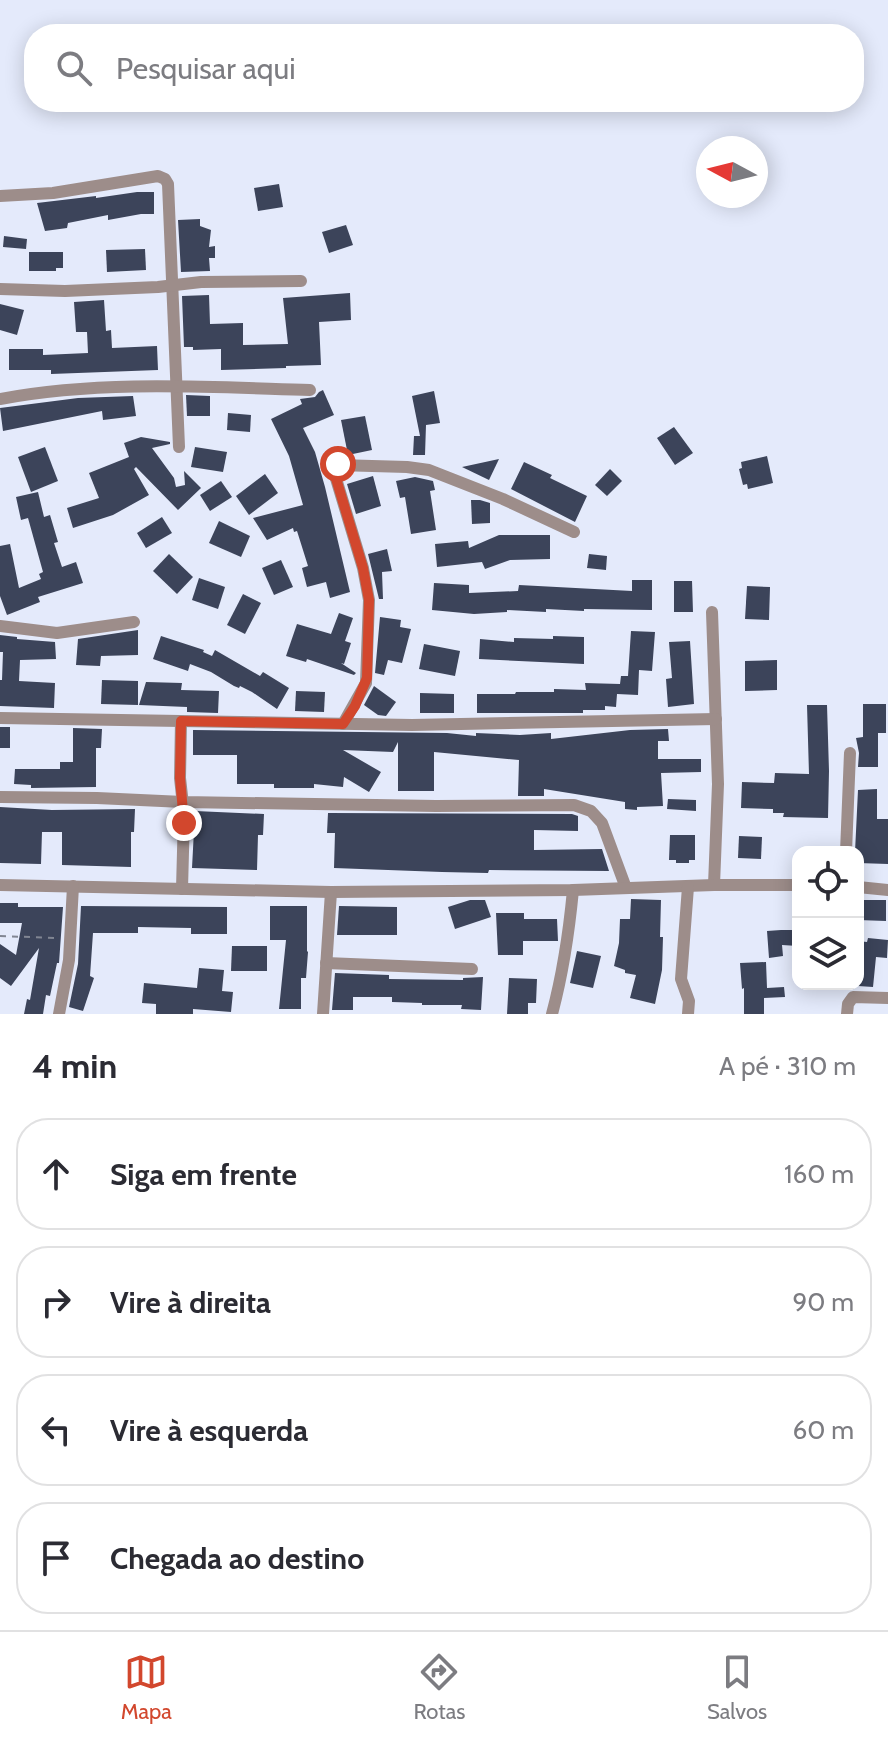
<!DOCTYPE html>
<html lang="pt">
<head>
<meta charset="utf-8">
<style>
  :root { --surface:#fff; --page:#f7f7f7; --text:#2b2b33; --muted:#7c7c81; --line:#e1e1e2; --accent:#d2472d }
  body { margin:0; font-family:Cabin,sans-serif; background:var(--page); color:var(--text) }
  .controls { position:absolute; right:24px; bottom:24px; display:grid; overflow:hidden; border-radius:16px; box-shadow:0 4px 20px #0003 }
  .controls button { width:72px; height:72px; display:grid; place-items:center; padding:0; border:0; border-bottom:2px solid var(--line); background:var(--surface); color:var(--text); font:40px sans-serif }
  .compass { position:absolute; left:696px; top:136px; width:72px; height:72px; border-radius:50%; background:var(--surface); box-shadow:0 4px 20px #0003; rotate:277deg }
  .stop { position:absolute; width:24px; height:24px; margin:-18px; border:6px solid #d2472d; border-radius:50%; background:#fff }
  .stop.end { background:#d2472d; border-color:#fff; box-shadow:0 2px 8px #0008 }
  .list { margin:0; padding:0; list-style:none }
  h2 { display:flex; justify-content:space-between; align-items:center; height:104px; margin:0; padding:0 32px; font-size:34px }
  h2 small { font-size:26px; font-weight:400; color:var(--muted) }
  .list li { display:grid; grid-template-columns:52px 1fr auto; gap:24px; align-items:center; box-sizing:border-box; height:112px; margin:0 16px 16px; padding:0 16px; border:2px solid var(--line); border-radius:32px }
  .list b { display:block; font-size:30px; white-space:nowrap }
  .list em { font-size:26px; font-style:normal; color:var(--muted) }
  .icon { flex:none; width:44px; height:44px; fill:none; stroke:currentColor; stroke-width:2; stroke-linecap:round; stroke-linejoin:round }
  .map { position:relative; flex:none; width:888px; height:1014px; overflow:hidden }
  .search { position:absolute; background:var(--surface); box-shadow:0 4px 20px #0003; left:24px; right:24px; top:24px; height:88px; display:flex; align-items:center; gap:20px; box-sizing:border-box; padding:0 28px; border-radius:32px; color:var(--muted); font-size:30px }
  .sheet { height:616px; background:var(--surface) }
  nav { display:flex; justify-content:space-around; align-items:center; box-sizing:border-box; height:112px; border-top:2px solid var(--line); background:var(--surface); font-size:22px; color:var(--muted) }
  nav a { display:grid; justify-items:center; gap:4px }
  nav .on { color:var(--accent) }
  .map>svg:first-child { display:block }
  .building { fill:#3c445a }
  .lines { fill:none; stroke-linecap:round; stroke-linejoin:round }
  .path { stroke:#818693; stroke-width:2; stroke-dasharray:6 6; stroke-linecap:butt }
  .street { stroke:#9d8d8a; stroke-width:12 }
  .route { stroke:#d2472d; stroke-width:10 }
</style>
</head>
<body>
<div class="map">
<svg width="888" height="1014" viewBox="0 0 888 1014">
  <rect width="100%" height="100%" fill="#e4eafb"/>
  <g class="building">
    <path d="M 279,184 L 283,207 L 258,211 L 254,188 Z"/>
    <path d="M 137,192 L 154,192 L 154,214 L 141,214 L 108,220 L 108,215 L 68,223 L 67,228 L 45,231 L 37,203 L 96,196 L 96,198 Z"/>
    <path d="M 200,219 L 200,226 L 211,230 L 209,247 L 215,246 L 215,258 L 209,258 L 210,271 L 181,272 L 178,220 Z"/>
    <path d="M 346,225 L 353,245 L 329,253 L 322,232 Z"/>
    <path d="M 4,236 L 27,239 L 26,249 L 3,247 Z"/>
    <path d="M 145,249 L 146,270 L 107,272 L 106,250 Z"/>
    <path d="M 29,252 L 63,252 L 63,268 L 56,268 L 56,271 L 29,271 Z"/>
    <path d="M 350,293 L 351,320 L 319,322 L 321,365 L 286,366 L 286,368 L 221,370 L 221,349 L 193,350 L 193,347 L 184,347 L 182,296 L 209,295 L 210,324 L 243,323 L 243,345 L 288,344 L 283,298 Z"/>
    <path d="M 104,300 L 106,331 L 111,330 L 112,348 L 157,346 L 158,370 L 51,374 L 51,370 L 9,370 L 9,349 L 43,349 L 43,355 L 88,353 L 87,332 L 76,332 L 74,302 Z"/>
    <path d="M 0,304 L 24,310 L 17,335 L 0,330 Z"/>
    <path d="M 323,390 L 334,415 L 303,428 L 315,452 L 325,487 L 350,592 L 330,598 L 326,582 L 307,587 L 302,568 L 308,566 L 297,531 L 294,532 L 293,528 L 267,540 L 253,518 L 303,505 L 289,456 L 271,419 L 302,404 L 300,399 L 315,397 L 319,392 Z"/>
    <path d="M 434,391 L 440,423 L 426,425 L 425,455 L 413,455 L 414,436 L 420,436 L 412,396 Z"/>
    <path d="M 186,395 L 210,396 L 210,416 L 187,416 Z"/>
    <path d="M 133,396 L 136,416 L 103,420 L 102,411 L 3,431 L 0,408 L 78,398 Z"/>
    <path d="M 228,413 L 251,415 L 250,432 L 227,430 Z"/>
    <path d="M 365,416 L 372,450 L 348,455 L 341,420 Z"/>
    <path d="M 674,427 L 693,453 L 675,465 L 657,438 Z"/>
    <path d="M 141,437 L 170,442 L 170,444 L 152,448 L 174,478 L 176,487 L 185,485 L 184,471 L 201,488 L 178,510 L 136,467 L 134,469 L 149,495 L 113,515 L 73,528 L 67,508 L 99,498 L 89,473 L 129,457 L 124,443 Z"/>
    <path d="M 45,447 L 58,481 L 31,492 L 18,457 Z"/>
    <path d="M 195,447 L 227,452 L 223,472 L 191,467 Z"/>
    <path d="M 767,456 L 773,483 L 748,489 L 747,484 L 743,485 L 739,469 L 742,468 L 741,462 Z"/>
    <path d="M 499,459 L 489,480 L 462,467 Z"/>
    <path d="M 524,462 L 552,475 L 550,478 L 587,496 L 575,522 L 511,489 Z"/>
    <path d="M 610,469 L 622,481 L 607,496 L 595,485 Z"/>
    <path d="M 265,474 L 278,493 L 249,515 L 236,496 Z"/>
    <path d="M 373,476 L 381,506 L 356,514 L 347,484 Z"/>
    <path d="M 415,477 L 433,481 L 435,490 L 430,491 L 436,530 L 411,534 L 405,497 L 400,498 L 396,481 Z"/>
    <path d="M 221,481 L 232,497 L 210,511 L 200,495 Z"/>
    <path d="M 38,492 L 44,517 L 50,515 L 58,542 L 54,543 L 62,567 L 76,562 L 83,583 L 38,597 L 40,602 L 7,615 L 0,596 L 0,546 L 10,544 L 19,588 L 41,579 L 39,574 L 43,572 L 28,518 L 21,520 L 16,497 Z"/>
    <path d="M 471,500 L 480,500 L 490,503 L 490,523 L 472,524 Z"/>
    <path d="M 162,517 L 172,533 L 146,548 L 137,533 Z"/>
    <path d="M 219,521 L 250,536 L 241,557 L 209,543 Z"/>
    <path d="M 499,535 L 550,535 L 550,559 L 510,560 L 485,569 L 482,562 L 437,567 L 435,544 L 468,541 L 469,548 Z"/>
    <path d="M 387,549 L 392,571 L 382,572 L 383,599 L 379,599 L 368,554 Z"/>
    <path d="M 169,554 L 193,577 L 177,594 L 153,571 Z"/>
    <path d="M 589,554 L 607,556 L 606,570 L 587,568 Z"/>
    <path d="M 281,560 L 293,587 L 274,595 L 262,568 Z"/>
    <path d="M 199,578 L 225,587 L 218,609 L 192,600 Z"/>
    <path d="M 632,580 L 652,580 L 652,610 L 584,609 L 584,611 L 546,609 L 546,612 L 507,610 L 507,612 L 474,614 L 432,610 L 434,583 L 469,585 L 469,593 L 518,591 L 519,585 L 632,591 Z"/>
    <path d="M 674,581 L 692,581 L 693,612 L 674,612 Z"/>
    <path d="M 747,586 L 770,587 L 769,620 L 745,619 Z"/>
    <path d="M 243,594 L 261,603 L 245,634 L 227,625 Z"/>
    <path d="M 339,613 L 353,618 L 345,641 L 351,643 L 344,664 L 341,663 L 356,673 L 354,675 L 307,659 L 306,662 L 286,656 L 297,624 L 331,634 Z"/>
    <path d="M 380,617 L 401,620 L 400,627 L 411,629 L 402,663 L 388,660 L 384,675 L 375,673 Z"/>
    <path d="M 138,630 L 138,655 L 101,656 L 100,666 L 76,665 L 78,639 Z"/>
    <path d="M 631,631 L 655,632 L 652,671 L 639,670 L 638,695 L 617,694 L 616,707 L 605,706 L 605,710 L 583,710 L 583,713 L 477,713 L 477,694 L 515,694 L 516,692 L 554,692 L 554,689 L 586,690 L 585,683 L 620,684 L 621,676 L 628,676 Z"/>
    <path d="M 0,635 L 17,637 L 17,639 L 55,642 L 56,659 L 20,660 L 19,681 L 55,683 L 54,708 L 0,706 L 0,680 L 2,680 L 3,652 L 0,652 Z"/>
    <path d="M 161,636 L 204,650 L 203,652 L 212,656 L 215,650 L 260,676 L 263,672 L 289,688 L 277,709 L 252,692 L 240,686 L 239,688 L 234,686 L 211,672 L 190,664 L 188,671 L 153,659 Z"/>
    <path d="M 553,636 L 584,637 L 584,664 L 479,659 L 480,639 L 514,642 L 514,638 L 553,639 Z"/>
    <path d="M 690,641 L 694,704 L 668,707 L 666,679 L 672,678 L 669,642 Z"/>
    <path d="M 424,644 L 460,651 L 455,676 L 419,669 Z"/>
    <path d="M 777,660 L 777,690 L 745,691 L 745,661 Z"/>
    <path d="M 102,680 L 138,681 L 138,705 L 101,704 Z"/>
    <path d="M 146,682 L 182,683 L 181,690 L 219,691 L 218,713 L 187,712 L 187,707 L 139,705 Z"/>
    <path d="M 374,686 L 396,702 L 386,716 L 378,715 L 364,705 Z"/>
    <path d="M 296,691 L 325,692 L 324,712 L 295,711 Z"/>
    <path d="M 420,693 L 454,694 L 454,713 L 420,713 Z"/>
    <path d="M 863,704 L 886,704 L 886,733 L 878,733 L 878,767 L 858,767 L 859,753 L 856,738 L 863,737 Z"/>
    <path d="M 807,705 L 827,705 L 829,771 L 828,818 L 783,817 L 784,813 L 773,813 L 773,809 L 741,808 L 742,782 L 774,783 L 775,773 L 809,774 Z"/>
    <rect x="0" y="727" width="10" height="21"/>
    <path d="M 73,728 L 102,729 L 101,748 L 96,748 L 96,787 L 31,788 L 31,785 L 14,784 L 15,769 L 60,769 L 60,762 L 73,762 Z"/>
    <path d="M 668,729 L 669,741 L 658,741 L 658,759 L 701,759 L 701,772 L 661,773 L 663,806 L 637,807 L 637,810 L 625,809 L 625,802 L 544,789 L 544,796 L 518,796 L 519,760 L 434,752 L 434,791 L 398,791 L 398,742 L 393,752 L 343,750 L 381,772 L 369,792 L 344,777 L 343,787 L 314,784 L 314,788 L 274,788 L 274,784 L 237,784 L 237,755 L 193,755 L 193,730 L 447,733 L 476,736 L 476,733 L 520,735 L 551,733 L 551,739 L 630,730 Z"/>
    <path d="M 877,789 L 877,819 L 888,819 L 888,864 L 858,863 L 858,852 L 855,852 L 858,790 Z"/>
    <path d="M 668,799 L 696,800 L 696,811 L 667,809 Z"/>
    <path d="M 0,807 L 52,810 L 135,809 L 134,832 L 131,832 L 131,867 L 62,865 L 62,832 L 42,832 L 41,864 L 0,863 Z"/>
    <path d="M 195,811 L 264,814 L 263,835 L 258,835 L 257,870 L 192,868 Z"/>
    <path d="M 328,813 L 572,814 L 578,816 L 578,831 L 534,830 L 534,850 L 602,849 L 609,871 L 489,870 L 488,873 L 442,872 L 334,868 L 335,833 L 327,833 Z"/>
    <path d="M 670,835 L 695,835 L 695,860 L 689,860 L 689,863 L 676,863 L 676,860 L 669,860 Z"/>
    <path d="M 739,836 L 762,837 L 761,859 L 738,858 Z"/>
    <path d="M 631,899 L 661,900 L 660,937 L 663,937 L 662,970 L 655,1004 L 630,998 L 636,975 L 625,973 L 625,970 L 614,966 L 619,943 L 620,919 L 630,919 Z"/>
    <path d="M 470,900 L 485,900 L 491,917 L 455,929 L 448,907 Z"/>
    <path d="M 858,900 L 886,900 L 886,921 L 858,920 Z"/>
    <path d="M 0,903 L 18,903 L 18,907 L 63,907 L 59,963 L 57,963 L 50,996 L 46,995 L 43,1014 L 24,1014 L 27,999 L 30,1000 L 39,948 L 11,986 L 0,978 L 0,944 L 16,955 L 22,923 L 0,923 Z"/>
    <path d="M 81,906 L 227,907 L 227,934 L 191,934 L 191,928 L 138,927 L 138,933 L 93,933 L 90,976 L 94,978 L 83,1011 L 69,1007 L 78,964 Z"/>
    <path d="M 270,906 L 307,906 L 307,951 L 308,952 L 306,978 L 301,978 L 301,1009 L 279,1009 L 286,940 L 270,940 Z"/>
    <path d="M 339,906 L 397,907 L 397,935 L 337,935 Z"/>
    <path d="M 496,913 L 524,913 L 524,919 L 557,919 L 558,941 L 523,941 L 523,955 L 498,955 Z"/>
    <path d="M 781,930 L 798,930 L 798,946 L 782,945 L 783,956 L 769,958 L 767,931 Z"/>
    <path d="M 868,938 L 888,940 L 887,958 L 876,957 L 873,987 L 858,986 L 858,941 L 867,942 Z"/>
    <path d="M 232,946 L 267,946 L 267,971 L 231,971 Z"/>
    <path d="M 577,951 L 601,956 L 593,988 L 570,983 Z"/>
    <path d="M 766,962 L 767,988 L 784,987 L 785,997 L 764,998 L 764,1014 L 744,1014 L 744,988 L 742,989 L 740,963 Z"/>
    <path d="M 199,968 L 224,970 L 222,991 L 233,992 L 231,1012 L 193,1009 L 193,1014 L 156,1014 L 156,1004 L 142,1003 L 144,983 L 197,988 Z"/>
    <path d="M 335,973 L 389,975 L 389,979 L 463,980 L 463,978 L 483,977 L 481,1010 L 461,1009 L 462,1005 L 422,1005 L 422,1003 L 392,1002 L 392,997 L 353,997 L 353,1010 L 332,1010 Z"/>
    <path d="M 509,978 L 537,979 L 536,1003 L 528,1003 L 528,1014 L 507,1014 Z"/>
  </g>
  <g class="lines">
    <path class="path" d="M 0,936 L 57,938"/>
    <g class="street">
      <path d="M 0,196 L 53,193 L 158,176 L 165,179 L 168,184 L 179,447"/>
      <path d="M 0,289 L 65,291 L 158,287 L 201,282 L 301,281"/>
      <path d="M 0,399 C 102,380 207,387 310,390"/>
      <path d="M 712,612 L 718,784 L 714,885"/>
      <path d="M 0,626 L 57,633 L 134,622"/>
      <path d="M 0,718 L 412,725 L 716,719"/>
      <path d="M 181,721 L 180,778 L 184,814 L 182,889"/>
      <path d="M 343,724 L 366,683 L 369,600 L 363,568 L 334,472 L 337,465 L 407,467 L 429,470 L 503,499 L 574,532"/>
      <path d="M 0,797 L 97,798 L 183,802 L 436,806 L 574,805 L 591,811 L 602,823 L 626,888"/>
      <path d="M 846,852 L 850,753"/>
      <path d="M 0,885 L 331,892 L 573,890 L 714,885 L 798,885"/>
      <path d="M 688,887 L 681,979 L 689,1001 L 688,1014"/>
      <path d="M 858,887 L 888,890"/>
      <path d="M 326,963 L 472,969"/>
      <path d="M 59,1014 L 69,960 L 73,886"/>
      <path d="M 323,1014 L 331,892"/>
      <path d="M 552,1014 C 563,973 569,932 573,890"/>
      <path d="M 847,1014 L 848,1004 L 853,997 L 888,998"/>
    </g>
  </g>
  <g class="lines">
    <path class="route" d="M 184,823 L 180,778 L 181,721 L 343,724 L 355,706 L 367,678 L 369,600 L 363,568 L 334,472 L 335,467 L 338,464"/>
  </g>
</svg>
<div class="controls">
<button><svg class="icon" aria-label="locate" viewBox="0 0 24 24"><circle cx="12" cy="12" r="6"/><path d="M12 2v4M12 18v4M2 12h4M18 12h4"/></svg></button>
<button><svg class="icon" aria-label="layers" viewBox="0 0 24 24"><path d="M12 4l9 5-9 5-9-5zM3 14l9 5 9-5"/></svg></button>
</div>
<svg class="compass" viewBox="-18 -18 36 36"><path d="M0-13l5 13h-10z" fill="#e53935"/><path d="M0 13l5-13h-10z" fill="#7c7c81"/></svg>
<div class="stop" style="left:338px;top:464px"></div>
<div class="stop end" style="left:184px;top:823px"></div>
<div class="search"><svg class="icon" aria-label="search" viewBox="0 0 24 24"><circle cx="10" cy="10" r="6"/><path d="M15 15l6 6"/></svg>Pesquisar aqui</div>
</div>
<section class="sheet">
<h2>4 min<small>A pé · 310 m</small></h2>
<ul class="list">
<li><svg class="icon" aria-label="ahead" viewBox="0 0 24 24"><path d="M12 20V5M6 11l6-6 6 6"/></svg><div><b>Siga em frente</b></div><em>160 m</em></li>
<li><svg class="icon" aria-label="right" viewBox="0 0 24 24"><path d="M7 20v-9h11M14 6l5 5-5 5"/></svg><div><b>Vire à direita</b></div><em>90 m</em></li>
<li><svg class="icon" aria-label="left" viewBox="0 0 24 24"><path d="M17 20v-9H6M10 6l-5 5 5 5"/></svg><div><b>Vire à esquerda</b></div><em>60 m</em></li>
<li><svg class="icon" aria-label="arrive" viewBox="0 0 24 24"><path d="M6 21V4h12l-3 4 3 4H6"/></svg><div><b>Chegada ao destino</b></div></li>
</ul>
</section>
<nav>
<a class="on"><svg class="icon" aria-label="map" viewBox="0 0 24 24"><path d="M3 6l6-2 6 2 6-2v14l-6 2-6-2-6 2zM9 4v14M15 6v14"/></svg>Mapa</a>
<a><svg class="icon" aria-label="directions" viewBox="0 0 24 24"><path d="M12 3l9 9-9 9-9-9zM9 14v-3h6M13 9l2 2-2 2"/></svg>Rotas</a>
<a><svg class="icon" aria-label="saved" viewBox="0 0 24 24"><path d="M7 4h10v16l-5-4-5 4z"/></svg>Salvos</a>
</nav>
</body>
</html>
